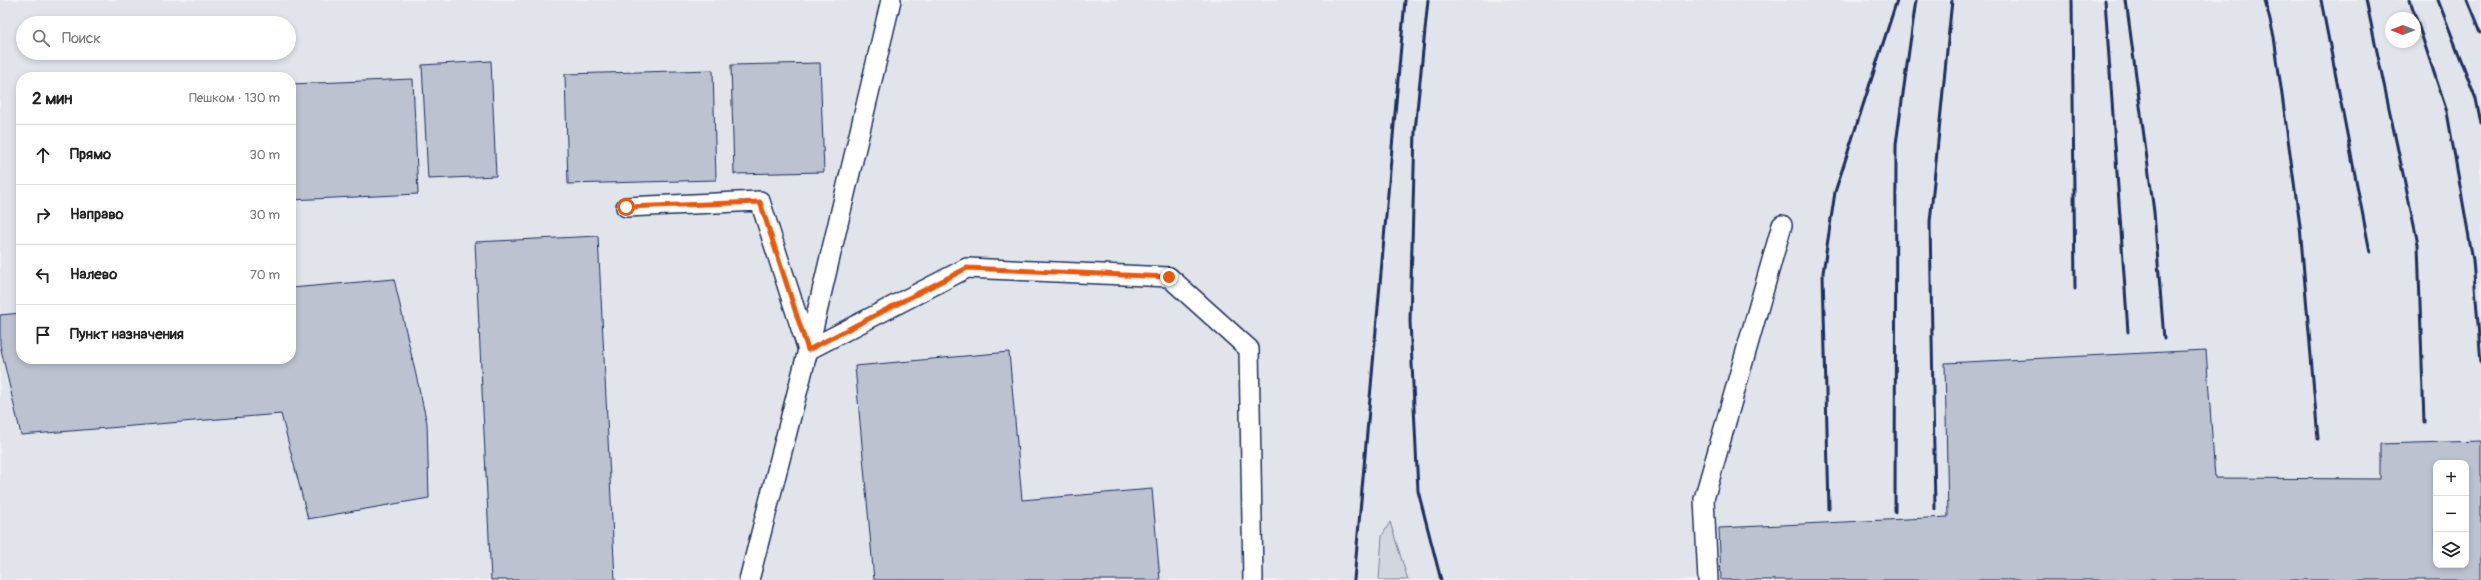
<!DOCTYPE html>
<html lang="ru">
<head>
<meta charset="utf-8">
<style>
  :root { --surface:#fff; --page:#f6f6f6; --text:#222; --muted:#767676; --line:#e0e0e0 }
  body { margin:0; font-family:Pangolin,sans-serif; background:var(--page); color:var(--text) }
  .controls { position:absolute; right:12px; bottom:12px; display:grid; overflow:hidden; border-radius:8px; box-shadow:0 2px 6px #0003 }
  .controls button { width:36px; height:36px; display:grid; place-items:center; padding:0; border:0; border-bottom:1px solid var(--line); background:var(--surface); color:var(--text); font:20px sans-serif }
  .compass { position:absolute; left:2385px; top:12px; width:36px; height:36px; border-radius:50%; background:var(--surface); box-shadow:0 2px 6px #0003; rotate:270deg }
  .stop { position:absolute; width:12px; height:12px; margin:-9px; border:3px solid #ea580c; border-radius:50%; background:#fff }
  .stop.end { background:#ea580c; border-color:#fff; box-shadow:0 1px 4px #0008 }
  .list { margin:0; padding:0; list-style:none }
  h2 { display:flex; justify-content:space-between; align-items:center; height:52px; margin:0; padding:0 16px; font-size:17px }
  h2 small { font-size:13px; font-weight:400; color:var(--muted) }
  .list li { display:grid; grid-template-columns:26px 1fr auto; gap:12px; align-items:center; box-sizing:border-box; height:60px; padding:0 16px; border-top:1px solid var(--line) }
  .list b { display:block; font-size:15px; white-space:nowrap }
  .list em { font-size:13px; font-style:normal; color:var(--muted) }
  .icon { flex:none; width:22px; height:22px; fill:none; stroke:currentColor; stroke-width:2; stroke-linecap:round; stroke-linejoin:round }
  .map { position:relative; flex:none; width:2481px; height:580px; overflow:hidden }
  .search { position:absolute; background:var(--surface); box-shadow:0 2px 6px #0003; left:16px; top:16px; width:280px; height:44px; display:flex; align-items:center; gap:10px; box-sizing:border-box; padding:0 14px; border-radius:22px; color:var(--muted); font-size:15px }
  .panel { position:absolute; background:var(--surface); box-shadow:0 2px 6px #0003; left:16px; top:72px; width:280px; height:292px; border-radius:16px }
  .map>svg:first-child { display:block }
  .built { fill:#e1e4ea; fill-rule:evenodd }
  .green { fill:#d2d6df; stroke:#76829e }
  .building { fill:#bcc2d0; stroke:#1b2f5e; fill-rule:evenodd }
  .lines { fill:none; stroke-linecap:round; stroke-linejoin:round }
  .lane-casing { stroke:#1b2f5e; stroke-width:22 }
  .lane { stroke:#fff; stroke-width:19 }
  .rail { stroke:#1b2f5e; stroke-width:3 }
  .route { stroke:#ea580c; stroke-width:5 }
</style>
</head>
<body>
<div class="map">
<svg width="2481" height="580" viewBox="0 0 2481 580">
  <rect width="100%" height="100%" fill="#f1f2f5"/>
  <filter id="ink" filterUnits="userSpaceOnUse"><feTurbulence type="fractalNoise" baseFrequency=".025" numOctaves="2"/><feDisplacementMap in="SourceGraphic" scale="8" xChannelSelector="R" yChannelSelector="G"/><feConvolveMatrix kernelMatrix="1 2 1 2 8 2 1 2 1" color-interpolation-filters="sRGB"/></filter>
  <g filter="url(#ink)">
    <path class="built" d="M 0,0 L 2481,0 L 2481,580 L 0,580 ZM 2391,18 L 2415,18 L 2415,42 L 2391,42 ZM 23,23 L 289,23 L 289,53 L 23,53 ZM 21,77 L 291,77 L 291,359 L 21,359 ZM 2436,463 L 2466,463 L 2466,565 L 2436,565 Z"/>
    <path class="green" d="M 1390,522 L 1408,580 L 1379,580 L 1382,536 Z"/>
    <g class="building">
      <path d="M 491,61 L 496,176 L 428,179 L 422,65 Z"/>
      <path d="M 820,63 L 824,172 L 734,174 L 731,65 Z"/>
      <path d="M 713,70 L 716,180 L 568,184 L 565,74 Z"/>
      <path d="M 413,79 L 418,194 L 291,200 L 291,84 Z"/>
      <path d="M 598,236 L 615,580 L 491,580 L 475,242 Z"/>
      <path d="M 394,279 L 427,423 L 429,498 L 308,519 L 281,414 L 21,435 L 0,345 L 0,315 L 21,313 L 21,359 L 291,359 L 291,288 Z"/>
      <path d="M 2206,350 L 2215,478 L 2380,479 L 2380,444 L 2481,441 L 2481,580 L 1721,580 L 1719,528 L 1948,517 L 1945,363 ZM 2436,463 L 2466,463 L 2466,565 L 2436,565 Z"/>
      <path d="M 1009,352 L 1022,500 L 1152,489 L 1160,580 L 874,580 L 855,366 Z"/>
    </g>
    <g class="lines">
      <defs>
        <g id="lane">
          <path d="M 626,207 L 760,201 L 808,350"/>
          <path d="M 808,350 L 967,268 L 1169,277 L 1249,349 L 1253,580"/>
          <path d="M 749,580 L 808,350 L 891,0"/>
          <path d="M 1708,580 L 1704,499 L 1782,225"/>
        </g>
      </defs>
      <use href="#lane" class="lane-casing"/>
      <use href="#lane" class="lane"/>
      <g class="rail">
        <path d="M 1428,0 L 1415,131 L 1410,321 L 1418,491 L 1441,580"/>
        <path d="M 2072,0 L 2075,289"/>
        <path d="M 2105,0 L 2128,332"/>
        <path d="M 2126,0 L 2154,212 L 2164,339"/>
        <path d="M 2265,0 L 2274,37 L 2300,226 L 2318,439"/>
        <path d="M 2321,0 L 2370,252"/>
        <path d="M 2366,0 L 2418,244 L 2424,422"/>
        <path d="M 2410,0 L 2447,112 L 2473,260 L 2481,363"/>
        <path d="M 2438,0 L 2476,99 L 2481,123"/>
        <path d="M 2468,0 L 2481,32"/>
        <path d="M 1829,509 L 1823,273 L 1835,192 L 1897,0"/>
        <path d="M 1935,509 L 1930,222 L 1952,0"/>
        <path d="M 1895,512 L 1896,144 L 1916,0"/>
        <path d="M 1354,580 L 1405,0"/>
      </g>
    </g>
  </g>
  <g class="lines" filter="url(#ink)">
    <path class="route" d="M 626,207 L 760,202 L 808,350 L 967,268 L 1169,277"/>
  </g>
</svg>
<div class="controls">
<button>+</button>
<button>−</button>
<button><svg class="icon" aria-label="layers" viewBox="0 0 24 24"><path d="M12 4l9 5-9 5-9-5zM3 14l9 5 9-5"/></svg></button>
</div>
<svg class="compass" viewBox="-18 -18 36 36"><path d="M0-13l5 13h-10z" fill="#e53935"/><path d="M0 13l5-13h-10z" fill="#767676"/></svg>
<div class="stop" style="left:626px;top:207px"></div>
<div class="stop end" style="left:1169px;top:277px"></div>
<div class="search"><svg class="icon" aria-label="search" viewBox="0 0 24 24"><circle cx="10" cy="10" r="6"/><path d="M15 15l6 6"/></svg>Поиск</div>
<section class="panel">
<h2>2 мин<small>Пешком · 130 m</small></h2>
<ul class="list">
<li><svg class="icon" aria-label="ahead" viewBox="0 0 24 24"><path d="M12 20V5M6 11l6-6 6 6"/></svg><div><b>Прямо</b></div><em>30 m</em></li>
<li><svg class="icon" aria-label="right" viewBox="0 0 24 24"><path d="M7 20v-9h11M14 6l5 5-5 5"/></svg><div><b>Направо</b></div><em>30 m</em></li>
<li><svg class="icon" aria-label="left" viewBox="0 0 24 24"><path d="M17 20v-9H6M10 6l-5 5 5 5"/></svg><div><b>Налево</b></div><em>70 m</em></li>
<li><svg class="icon" aria-label="arrive" viewBox="0 0 24 24"><path d="M6 21V4h12l-3 4 3 4H6"/></svg><div><b>Пункт назначения</b></div></li>
</ul>
</section>
</div>
</body>
</html>
